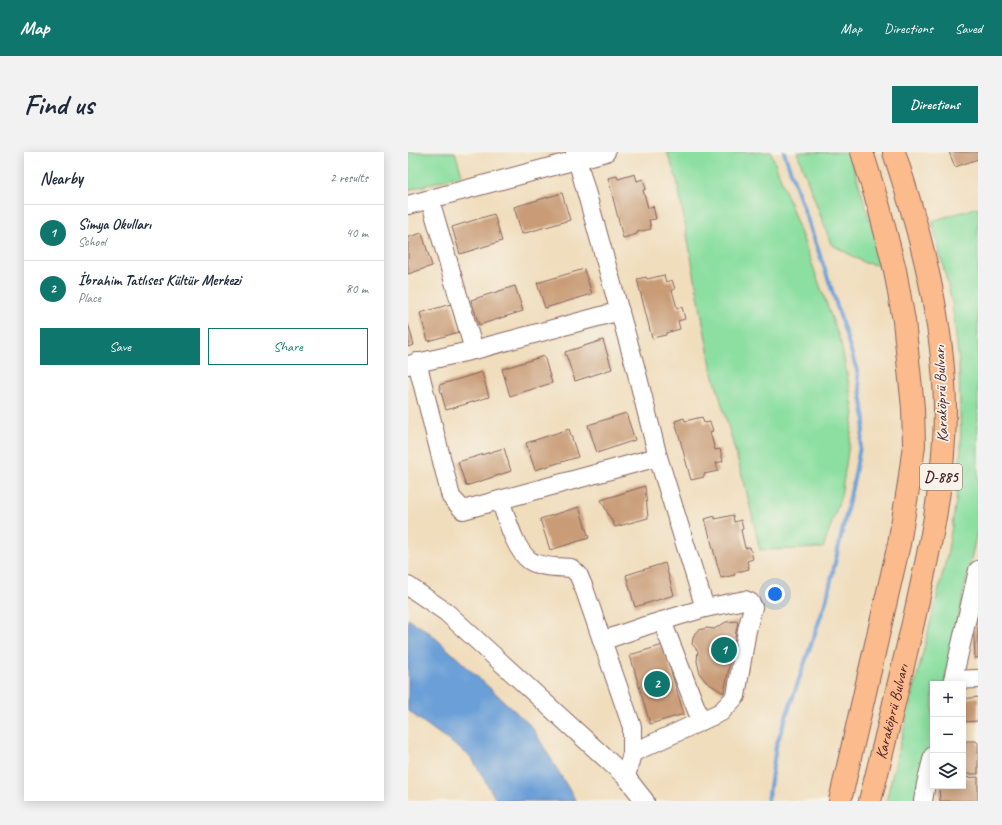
<!DOCTYPE html>
<html lang="en">
<head>
<meta charset="utf-8">
<style>
  :root { --surface:#fff; --page:#f2f2f3; --text:#1f2937; --muted:#747a83; --line:#e0e1e3; --accent:#0f766e }
  body { margin:0; font-family:Caveat,sans-serif; background:var(--page); color:var(--text) }
  .controls { position:absolute; right:12px; bottom:12px; display:grid; overflow:hidden; border-radius:0px; box-shadow:0 2px 10px #0003 }
  .controls button { width:36px; height:36px; display:grid; place-items:center; padding:0; border:0; border-bottom:1px solid var(--line); background:var(--surface); color:var(--text); font:20px sans-serif }
  .you { position:absolute; left:367px; top:442px; width:14px; height:14px; margin:-10px; border:3px solid #fff; border-radius:50%; background:#1a73e8; box-shadow:0 0 0 6px #1a73e833 }
  .badge { display:grid; place-items:center; width:26px; height:26px; border-radius:50%; background:var(--accent); color:#fff; font-size:13px; font-weight:700 }
  .pin { position:absolute; translate:-50% -50%; border:2px solid #fff; box-shadow:0 1px 4px #0006 }
  .list { margin:0; padding:0; list-style:none }
  h2 { display:flex; justify-content:space-between; align-items:center; height:52px; margin:0; padding:0 16px; font-size:17px }
  h2 small { font-size:13px; font-weight:400; color:var(--muted) }
  .list li { display:grid; grid-template-columns:26px 1fr auto; gap:12px; align-items:center; box-sizing:border-box; height:56px; padding:0 16px; border-top:1px solid var(--line) }
  .list b { display:block; font-size:15px; white-space:nowrap }
  .list p { margin:0; font-size:13px; white-space:nowrap; color:var(--muted) }
  .list em { font-size:13px; font-style:normal; color:var(--muted) }
  .actions { display:flex; gap:8px; padding:12px 16px }
  .actions a { flex:1; padding:9px 0; border:1px solid var(--accent); border-radius:0px; text-align:center; font-size:14px; color:var(--accent) }
  .actions .main { background:var(--accent); color:#fff }
  .icon { flex:none; width:22px; height:22px; fill:none; stroke:currentColor; stroke-width:2; stroke-linecap:round; stroke-linejoin:round }
  .map { position:relative; flex:none; width:570px; height:649px; overflow:hidden; border-radius:0px }
  header { display:flex; align-items:center; gap:24px; box-sizing:border-box; height:56px; padding:0 20px; background:var(--accent); color:#fff }
  header strong { font-size:19px }
  nav { display:flex; gap:22px; margin-inline-start:auto; font-size:14px }
  .intro { display:flex; align-items:center; justify-content:space-between; box-sizing:border-box; height:96px; padding:0 24px }
  h1 { margin:0; font-size:28px }
  .button { padding:10px 18px; border-radius:0px; background:var(--accent); color:#fff; font-size:14px; font-weight:700 }
  main { display:flex; gap:24px; padding:0 24px }
  aside { flex:1; background:var(--surface); border-radius:0px; box-shadow:0 2px 10px #0003 }
  .map>svg:first-child { display:block }
  .green { fill:#8cdfa1; stroke:#6b7f66 }
  .water { fill:#6a9fd7; stroke:#5a5f81 }
  .lines { fill:none; stroke-linecap:round; stroke-linejoin:round }
  .stream { stroke:#6a9fd7; stroke-width:4 }
  .building { fill:#c99c77 }
  .minor-casing { stroke:#84625e; stroke-width:20 }
  .highway-casing { stroke:#84625e; stroke-width:24 }
  .minor { stroke:#fff; stroke-width:18 }
  .highway { stroke:#fbbb8c; stroke-width:22 }
  .labels { text-anchor:middle; dominant-baseline:central; stroke-width:3.5; stroke-linejoin:round; paint-order:stroke }
  .shield { fill:#f7f3e8; stroke:#7e5f64; stroke-width:1 }
  .shield-label { font-size:15px; font-weight:bold; fill:#4a1f2b }
  .street-label { font-size:16px; fill:#4a1f2b; stroke:#f7f3e8 }
</style>
</head>
<body>
<header>
<strong>Map</strong>
<nav><a>Map</a><a>Directions</a><a>Saved</a></nav>
</header>
<div class="intro"><h1>Find us</h1><a class="button">Directions</a></div>
<main>
<aside>
<h2>Nearby<small>2 results</small></h2>
<ul class="list">
<li><span class="badge">1</span><div><b>Simya Okulları</b><p>School</p></div><em>40 m</em></li>
<li><span class="badge">2</span><div><b>İbrahim Tatlıses Kültür Merkezi</b><p>Place</p></div><em>80 m</em></li>
</ul>
<div class="actions"><a class="main">Save</a><a>Share</a></div>
</aside>
<div class="map">
<svg width="570" height="649" viewBox="0 0 570 649">
  <rect width="100%" height="100%" fill="#f7f3e8"/>
  <filter id="ink" filterUnits="userSpaceOnUse"><feTurbulence type="fractalNoise" baseFrequency=".025" numOctaves="2"/><feDisplacementMap in="SourceGraphic" scale="8" xChannelSelector="R" yChannelSelector="G"/><feConvolveMatrix kernelMatrix="1 2 1 2 8 2 1 2 1" color-interpolation-filters="sRGB"/></filter>
  <filter id="wash" filterUnits="userSpaceOnUse"><feTurbulence type="fractalNoise" baseFrequency=".012" numOctaves="4" result="noise"/><feDisplacementMap in="SourceGraphic" scale="16" xChannelSelector="R" yChannelSelector="G"/><feGaussianBlur stdDeviation="0.9" result="paint"/><feColorMatrix in="noise" values="0 0 0 0 0 0 0 0 0 0 0 0 0 0 0 0 0 1.4 0 .05"/><feComposite in="paint" operator="in"/></filter>
  <g filter="url(#wash)">
    <rect width="100%" height="100%" fill="#f0ddbc"/>
    <g class="green">
      <path d="M 0,0 L 47,0 L 54,23 L 0,38 Z"/>
      <path d="M 259,0 L 363,0 L 433,191 L 446,261 L 433,344 L 415,396 L 352,398 L 338,337 L 303,214 L 269,28 Z"/>
      <path d="M 389,0 L 441,0 L 476,114 L 457,111 L 423,92 Z"/>
      <path d="M 570,55 L 570,375 L 536,532 L 525,532 L 525,582 L 510,649 L 478,649 L 539,404 L 548,349 L 553,296 L 551,211 L 544,150 L 524,69 Z"/>
    </g>
    <path class="water" d="M 0,467 L 21,480 L 124,575 L 168,649 L 89,649 L 63,605 L 0,559 Z"/>
    <g class="lines">
      <path class="stream" d="M 360,649 L 368,594 L 419,446 L 446,327 L 457,268 L 449,218 L 422,132 L 376,0"/>
    </g>
    <g id="blocks">
      <g class="building">
        <path d="M 541,0 L 570,0 L 570,7 L 547,15 Z"/>
        <path d="M 227,22 L 229,29 L 235,27 L 238,37 L 235,38 L 240,56 L 245,54 L 248,67 L 241,68 L 243,77 L 229,80 L 229,82 L 215,86 L 200,26 L 209,24 L 210,27 Z"/>
        <path d="M 154,41 L 162,68 L 114,82 L 106,55 Z"/>
        <path d="M 86,62 L 94,89 L 52,102 L 44,75 Z"/>
        <path d="M 14,81 L 24,114 L 0,122 L 0,85 Z"/>
        <path d="M 176,117 L 184,142 L 137,156 L 129,131 Z"/>
        <path d="M 256,123 L 258,130 L 264,128 L 267,137 L 264,138 L 269,156 L 274,155 L 277,167 L 270,169 L 272,177 L 258,181 L 258,183 L 244,186 L 229,127 L 238,125 L 239,127 Z"/>
        <path d="M 107,134 L 115,159 L 71,173 L 63,148 Z"/>
        <path d="M 43,152 L 51,180 L 20,189 L 12,161 Z"/>
        <path d="M 0,171 L 6,193 L 0,195 Z"/>
        <path d="M 195,188 L 204,217 L 167,229 L 157,200 Z"/>
        <path d="M 136,204 L 144,231 L 102,244 L 94,217 Z"/>
        <path d="M 74,220 L 81,245 L 38,258 L 31,233 Z"/>
        <path d="M 218,261 L 227,288 L 189,301 L 180,273 Z"/>
        <path d="M 294,265 L 296,271 L 302,270 L 305,279 L 302,280 L 307,298 L 312,297 L 315,309 L 308,311 L 310,319 L 296,322 L 296,325 L 283,328 L 267,269 L 276,266 L 277,269 Z"/>
        <path d="M 161,277 L 170,305 L 127,318 L 118,291 Z"/>
        <path d="M 96,296 L 103,319 L 58,334 L 50,310 Z"/>
        <path d="M 237,334 L 240,366 L 207,375 L 193,348 Z"/>
        <path d="M 171,355 L 181,386 L 142,398 L 132,367 Z"/>
        <path d="M 325,363 L 326,370 L 333,368 L 335,377 L 333,378 L 337,396 L 342,395 L 345,407 L 339,409 L 341,417 L 326,421 L 327,423 L 313,426 L 297,367 L 307,364 L 307,367 Z"/>
        <path d="M 257,411 L 266,443 L 227,455 L 218,423 Z"/>
        <path d="M 565,467 L 570,467 L 570,506 L 567,506 Z"/>
        <path d="M 330,469 L 316,541 L 298,530 L 292,522 L 289,509 L 290,499 L 284,492 L 285,486 L 287,481 L 291,478 L 299,476 L 306,477 L 318,470 Z"/>
        <path d="M 255,493 L 276,562 L 242,572 L 222,503 Z"/>
        <path d="M 570,545 L 570,569 L 555,570 L 555,547 Z"/>
        <path d="M 555,589 L 568,589 L 570,591 L 570,622 L 555,622 Z"/>
        <path d="M 570,625 L 570,649 L 532,649 L 531,634 L 555,634 L 555,626 Z"/>
      </g>
    </g>
  </g>
  <g filter="url(#ink)">
    <use href="#blocks" fill-opacity="0" stroke="#84625e" stroke-width="1"/>
    <g class="lines">
      <defs>
        <g id="minor">
          <path d="M 167,0 L 227,214 L 250,305 L 297,456"/>
          <path d="M 22,48 L 66,198"/>
          <path d="M 0,53 L 198,0"/>
          <path d="M 9,210 L 43,345 L 55,358 L 250,305"/>
          <path d="M 0,213 L 66,198 L 212,159"/>
          <path d="M 92,348 C 99,366 106,396 121,408 C 132,416 151,415 163,416 L 170,422 L 176,436 L 224,575 L 224,601 L 218,625"/>
          <path d="M 0,434 L 38,460 L 218,625 L 237,649"/>
          <path d="M 254,469 L 293,569"/>
          <path d="M 194,489 L 237,474 L 297,456 L 337,448 L 342,450 L 345,455 L 339,478 L 328,544 L 313,560 L 224,601"/>
          <path d="M 545,528 L 570,527"/>
          <path d="M 544,532 L 570,418"/>
          <path d="M 515,649 L 518,632 L 525,604"/>
        </g>
        <g id="highway">
          <path d="M 432,649 L 491,392 L 501,331 L 506,293 L 505,256 L 496,169 L 487,118 L 471,55 L 454,0"/>
          <path id="s1" d="M 462,649 C 476,594 489,539 502,484 C 519,409 537,335 537,257 C 536,169 513,83 486,0"/>
        </g>
      </defs>
      <use href="#minor" class="minor-casing"/>
      <use href="#highway" class="highway-casing"/>
      <use href="#minor" class="minor"/>
      <use href="#highway" class="highway"/>
    </g>
  </g>
  <g class="labels">
    <rect class="shield" x="512" y="312" width="42" height="26" rx="3"/>
    <g class="shield-label">
      <text x="533" y="325">D-885</text>
    </g>
    <g class="street-label">
      <text transform="translate(533 242) rotate(-92)">Karaköprü Bulvarı</text>
      <text stroke="none"><textPath href="#s1" startOffset="92">Karaköprü Bulvarı</textPath></text>
    </g>
  </g>
</svg>
<div class="controls">
<button>+</button>
<button>−</button>
<button><svg class="icon" aria-label="layers" viewBox="0 0 24 24"><path d="M12 4l9 5-9 5-9-5zM3 14l9 5 9-5"/></svg></button>
</div>
<div class="you"></div>
<div class="pin badge" style="left:316px;top:498px">1</div>
<div class="pin badge" style="left:249px;top:532px">2</div>
</div>
</main>
</body>
</html>
